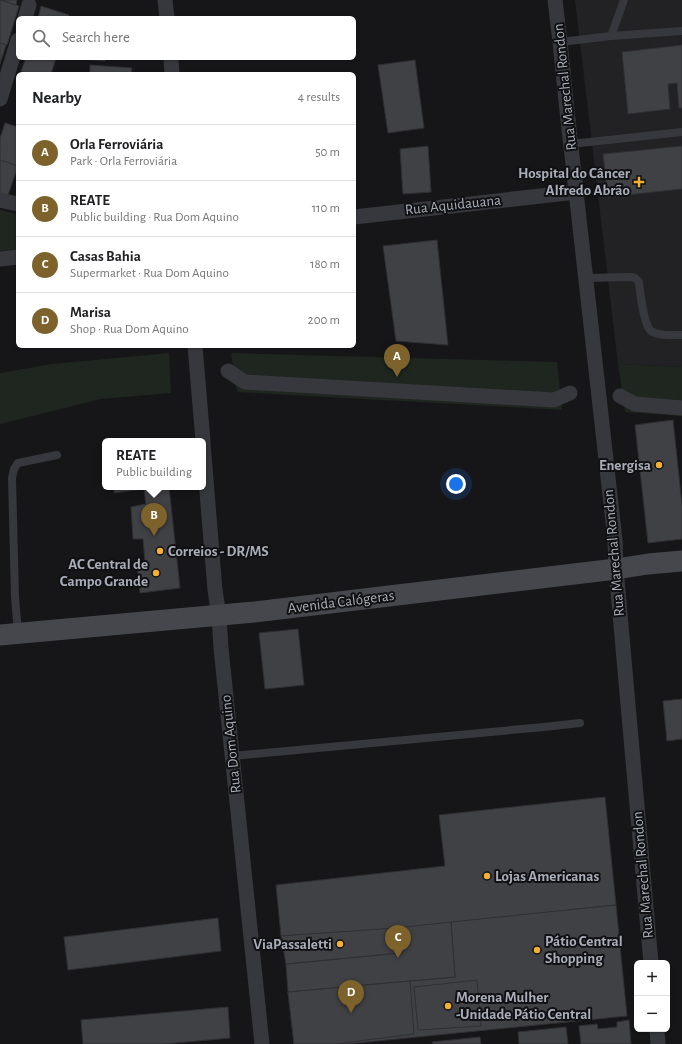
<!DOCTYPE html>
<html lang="en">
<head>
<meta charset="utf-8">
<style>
  :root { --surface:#fff; --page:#f6f6f6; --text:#202124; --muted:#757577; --line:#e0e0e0; --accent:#7e622b }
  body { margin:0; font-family:"Alegreya Sans",sans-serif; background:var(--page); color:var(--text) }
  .controls { position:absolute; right:12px; bottom:12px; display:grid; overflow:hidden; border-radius:6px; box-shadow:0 1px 3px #0004 }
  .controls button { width:36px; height:36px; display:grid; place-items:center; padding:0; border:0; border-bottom:1px solid var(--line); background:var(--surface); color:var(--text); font:20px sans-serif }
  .you { position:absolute; left:456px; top:484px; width:14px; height:14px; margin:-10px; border:3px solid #fff; border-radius:50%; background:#1a73e8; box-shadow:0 0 0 6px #1a73e833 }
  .badge { display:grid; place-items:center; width:26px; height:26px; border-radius:50%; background:var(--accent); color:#fff; font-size:13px; font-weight:700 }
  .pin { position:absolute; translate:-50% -33px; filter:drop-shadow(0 1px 2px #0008) }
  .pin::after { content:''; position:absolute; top:21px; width:14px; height:12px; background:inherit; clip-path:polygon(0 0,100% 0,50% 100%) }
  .popup { position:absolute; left:102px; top:438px; width:104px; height:52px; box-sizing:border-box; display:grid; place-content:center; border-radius:6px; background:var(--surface); filter:drop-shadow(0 1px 3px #0005); font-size:13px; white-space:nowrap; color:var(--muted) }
  .popup b { font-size:15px; color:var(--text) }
  .popup::after { content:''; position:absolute; left:50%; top:100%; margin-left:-8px; border:8px solid transparent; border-top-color:var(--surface) }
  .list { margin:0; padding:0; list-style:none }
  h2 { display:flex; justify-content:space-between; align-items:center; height:52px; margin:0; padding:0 16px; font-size:17px }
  h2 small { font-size:13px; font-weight:400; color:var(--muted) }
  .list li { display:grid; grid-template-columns:26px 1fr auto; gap:12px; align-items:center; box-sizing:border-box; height:56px; padding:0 16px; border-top:1px solid var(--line) }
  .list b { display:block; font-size:15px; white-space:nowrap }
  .list p { margin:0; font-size:13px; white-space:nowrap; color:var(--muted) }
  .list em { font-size:13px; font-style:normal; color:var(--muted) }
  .icon { flex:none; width:22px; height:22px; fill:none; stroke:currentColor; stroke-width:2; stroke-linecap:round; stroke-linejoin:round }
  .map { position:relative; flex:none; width:682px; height:1044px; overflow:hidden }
  .search { position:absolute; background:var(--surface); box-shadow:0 1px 3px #0004; left:16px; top:16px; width:340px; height:44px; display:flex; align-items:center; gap:10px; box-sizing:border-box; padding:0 14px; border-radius:6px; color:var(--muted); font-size:15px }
  .panel { position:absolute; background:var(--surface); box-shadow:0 1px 3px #0004; left:16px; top:72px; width:340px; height:276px; border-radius:6px }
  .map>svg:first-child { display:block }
  .built { fill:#222225 }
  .green { fill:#1e261f }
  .building { fill:#404145; stroke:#303034 }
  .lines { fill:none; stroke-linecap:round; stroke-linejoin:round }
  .lane { stroke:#37383d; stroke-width:8 }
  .street { stroke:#37383d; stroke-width:15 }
  .secondary { stroke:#45474d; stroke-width:21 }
  .poi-dot { fill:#f2b134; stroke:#111113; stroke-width:1.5 }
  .labels { text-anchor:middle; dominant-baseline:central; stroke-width:4; stroke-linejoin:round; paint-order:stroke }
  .street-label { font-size:15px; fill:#a8adb8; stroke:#111113 }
  .poi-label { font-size:15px; font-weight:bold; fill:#a8adb8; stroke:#111113; text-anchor:end }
</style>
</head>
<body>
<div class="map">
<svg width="682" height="1044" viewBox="0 0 682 1044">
  <rect width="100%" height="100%" fill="#161618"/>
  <path class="built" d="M 575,0 L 682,0 L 682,367 L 618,364 Z"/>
  <g class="green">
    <path d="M 0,210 L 18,214 L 18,249 L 0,251 Z"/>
    <path d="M 169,353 L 171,393 L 101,399 L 0,424 L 0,373 L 52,364 Z"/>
    <path d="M 231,353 L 557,362 L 562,410 L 237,392 Z"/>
    <path d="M 618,364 L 682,367 L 682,416 L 625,412 Z"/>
  </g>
  <g class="building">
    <path d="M 0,0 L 17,0 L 16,5 Z"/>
    <path d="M 0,0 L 19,6 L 7,45 L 0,43 Z"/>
    <path d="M 41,6 L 69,15 L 68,18 L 38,18 Z"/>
    <path d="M 0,43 L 6,45 L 0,64 Z"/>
    <path d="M 682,45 L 682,108 L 679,108 L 677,83 L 668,84 L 670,109 L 628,114 L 622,52 Z"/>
    <path d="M 26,58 L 56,58 L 51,74 L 29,74 L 21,71 Z"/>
    <path d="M 67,58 L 106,58 L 105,61 Z"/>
    <path d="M 415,60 L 424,128 L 388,133 L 378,65 Z"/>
    <path d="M 90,65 L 132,68 L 131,74 L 90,74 Z"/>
    <path d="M 5,123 L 18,127 L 18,166 L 0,160 L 0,138 Z"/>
    <path d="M 428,146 L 431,192 L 403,194 L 400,149 Z"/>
    <path d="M 682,146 L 682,189 L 608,197 L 603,154 Z"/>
    <path d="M 0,160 L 18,166 L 8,195 L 0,193 Z"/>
    <path d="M 437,240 L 448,345 L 396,341 L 383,246 Z"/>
    <path d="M 673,420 L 682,505 L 682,539 L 648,543 L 635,425 Z"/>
    <path d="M 114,487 L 169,487 L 180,588 L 140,593 L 137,562 L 145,562 L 143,539 L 133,539 L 131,507 L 146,504 L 144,489 L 114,493 Z"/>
    <path d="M 298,629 L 304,685 L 265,689 L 259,633 Z"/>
    <path d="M 682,699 L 682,739 L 667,741 L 663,701 Z"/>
    <path d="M 605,797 L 616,905 L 394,929 L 281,936 L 276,885 L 445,866 L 439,815 Z"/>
    <path d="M 616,905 L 627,1016 L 347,1044 L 294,1044 L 288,992 L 455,977 L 451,922 Z"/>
    <path d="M 218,918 L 221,951 L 68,970 L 64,937 Z"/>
    <path d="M 451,922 L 455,977 L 288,992 L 286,964 L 399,953 L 395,928 Z"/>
    <path d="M 395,928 L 399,953 L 286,964 L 281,936 Z"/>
    <path d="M 477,980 L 481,1026 L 418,1030 L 414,987 Z"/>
    <path d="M 410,981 L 414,1034 L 335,1044 L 294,1044 L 288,992 Z"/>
    <path d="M 228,1007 L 230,1038 L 164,1044 L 83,1044 L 81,1020 Z"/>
    <path d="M 629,1020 L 631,1044 L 581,1044 L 579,1026 L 597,1024 L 598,1029 L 617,1027 L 617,1022 Z"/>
    <path d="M 566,1027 L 568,1044 L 519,1044 L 518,1032 Z"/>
    <path d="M 480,1037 L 481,1044 L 433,1044 L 432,1042 Z"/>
  </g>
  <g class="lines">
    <g class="lane">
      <path d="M 611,36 L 624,0"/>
      <path d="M 560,42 L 611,36 L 682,31"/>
      <path d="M 571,144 L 682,132"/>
      <path d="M 585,278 L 631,277 L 635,278 L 639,282 C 640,292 644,325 651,331 C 657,336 674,335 682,335"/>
      <path d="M 18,633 L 15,597 L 12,478 L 14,469 L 18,463 L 57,455"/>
      <path d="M 232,756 L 544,727 L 580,723"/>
    </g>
    <g class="street">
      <path d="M 165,0 L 167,18"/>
      <path d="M 555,0 L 560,42 L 567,111 L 615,540 L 616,569 L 651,963"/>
      <path d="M 25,18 L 29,5"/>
      <path d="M 171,58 L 172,74"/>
      <path d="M 0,99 L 18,40"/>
      <path d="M 0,200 L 18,204"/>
      <path d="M 354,217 L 576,192"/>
      <path d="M 0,259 L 18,257"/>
      <path d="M 195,346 L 203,441"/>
      <path d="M 228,371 L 245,382 L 554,400 L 570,393"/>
      <path d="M 620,396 L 635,404 L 682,408"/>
      <path d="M 203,443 L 215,590 L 219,616 L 221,648 L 262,1044"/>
      <path d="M 657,1029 L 658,1044"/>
    </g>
    <path class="secondary" d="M 0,635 L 254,612 L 616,569 L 648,564 L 682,561"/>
  </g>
  <g class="poi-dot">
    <path d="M637 176h4v4h4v4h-4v4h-4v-4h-4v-4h4z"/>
    <circle cx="659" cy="465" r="4"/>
    <circle cx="160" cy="551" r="4"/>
    <circle cx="156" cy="573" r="4"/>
    <circle cx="487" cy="876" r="4"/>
    <circle cx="340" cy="944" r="4"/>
    <circle cx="537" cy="950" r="4"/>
    <circle cx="448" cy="1006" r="4"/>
  </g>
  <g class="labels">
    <g class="street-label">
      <text transform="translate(565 87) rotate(-96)">Rua Marechal Rondon</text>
      <text transform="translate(453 205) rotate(-6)">Rua Aquidauana</text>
      <text transform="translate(614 553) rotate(-95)">Rua Marechal Rondon</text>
      <text transform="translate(341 602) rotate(-7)">Avenida Calógeras</text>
      <text transform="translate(231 744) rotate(-96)">Rua Dom Aquino</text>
      <text transform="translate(643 875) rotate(-95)">Rua Marechal Rondon</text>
    </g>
    <g class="poi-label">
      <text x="630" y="173">Hospital do Câncer<tspan x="630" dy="17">Alfredo Abrão</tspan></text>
      <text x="651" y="465">Energisa</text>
      <text x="168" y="551" text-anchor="start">Correios - DR/MS</text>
      <text x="148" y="564">AC Central de<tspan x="148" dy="17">Campo Grande</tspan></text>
      <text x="495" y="876" text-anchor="start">Lojas Americanas</text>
      <text x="545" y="941" text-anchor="start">Pátio Central<tspan x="545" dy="17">Shopping</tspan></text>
      <text x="332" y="944">ViaPassaletti</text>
      <text x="456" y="997" text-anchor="start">Morena Mulher<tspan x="456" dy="17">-Unidade Pátio Central</tspan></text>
    </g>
  </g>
</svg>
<div class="controls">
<button>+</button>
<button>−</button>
</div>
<div class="you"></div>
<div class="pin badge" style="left:397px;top:377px">A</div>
<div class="pin badge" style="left:154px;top:536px">B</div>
<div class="popup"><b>REATE</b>Public building</div>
<div class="pin badge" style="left:398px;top:958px">C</div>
<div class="pin badge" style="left:351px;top:1013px">D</div>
<div class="search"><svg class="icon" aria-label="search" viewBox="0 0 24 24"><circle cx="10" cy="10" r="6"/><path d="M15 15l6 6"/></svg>Search here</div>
<section class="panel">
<h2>Nearby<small>4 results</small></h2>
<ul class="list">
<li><span class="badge">A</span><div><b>Orla Ferroviária</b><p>Park · Orla Ferroviária</p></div><em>50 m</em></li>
<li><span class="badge">B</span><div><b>REATE</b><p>Public building · Rua Dom Aquino</p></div><em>110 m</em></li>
<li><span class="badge">C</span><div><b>Casas Bahia</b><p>Supermarket · Rua Dom Aquino</p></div><em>180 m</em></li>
<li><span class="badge">D</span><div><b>Marisa</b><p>Shop · Rua Dom Aquino</p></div><em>200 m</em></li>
</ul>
</section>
</div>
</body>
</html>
